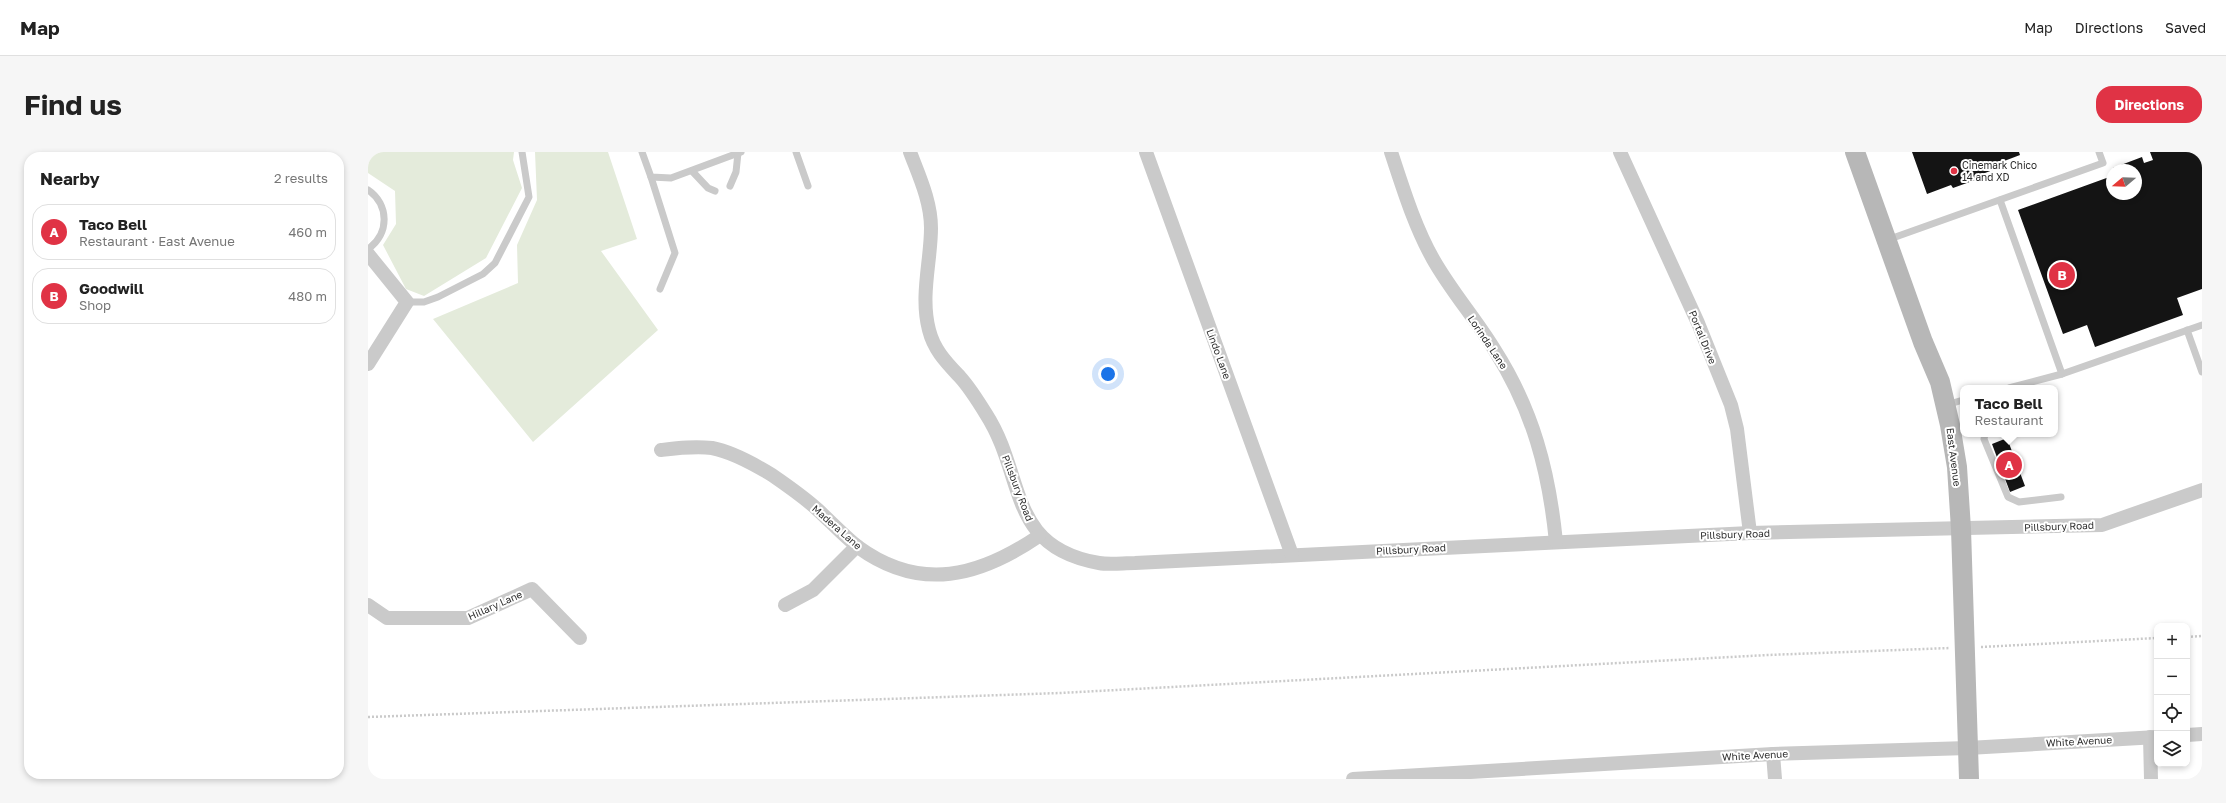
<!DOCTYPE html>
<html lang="en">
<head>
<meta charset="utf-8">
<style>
  :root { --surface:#fff; --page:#f6f6f6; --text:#222; --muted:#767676; --line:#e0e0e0; --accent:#e03345 }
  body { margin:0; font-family:"Golos Text",sans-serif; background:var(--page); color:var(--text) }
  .controls { position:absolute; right:12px; bottom:12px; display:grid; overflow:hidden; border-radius:8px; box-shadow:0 2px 6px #0003 }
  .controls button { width:36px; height:36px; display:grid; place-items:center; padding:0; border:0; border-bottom:1px solid var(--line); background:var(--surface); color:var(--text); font:20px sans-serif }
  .compass { position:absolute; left:1738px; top:12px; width:36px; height:36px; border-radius:50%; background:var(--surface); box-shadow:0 2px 6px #0003; rotate:251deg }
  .you { position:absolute; left:740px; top:222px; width:14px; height:14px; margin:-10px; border:3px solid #fff; border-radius:50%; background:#1a73e8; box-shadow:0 0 0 6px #1a73e833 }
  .badge { display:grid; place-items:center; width:26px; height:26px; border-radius:50%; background:var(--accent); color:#fff; font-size:13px; font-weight:700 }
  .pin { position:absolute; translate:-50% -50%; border:2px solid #fff; box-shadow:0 1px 4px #0006 }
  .popup { position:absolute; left:1592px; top:233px; width:98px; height:52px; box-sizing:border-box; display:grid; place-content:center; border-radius:8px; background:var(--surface); filter:drop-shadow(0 1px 3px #0005); font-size:13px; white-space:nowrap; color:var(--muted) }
  .popup b { font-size:15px; color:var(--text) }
  .popup::after { content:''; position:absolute; left:50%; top:100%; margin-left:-8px; border:8px solid transparent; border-top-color:var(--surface) }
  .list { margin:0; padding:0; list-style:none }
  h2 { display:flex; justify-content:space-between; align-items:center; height:52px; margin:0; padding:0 16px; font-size:17px }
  h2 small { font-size:13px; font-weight:400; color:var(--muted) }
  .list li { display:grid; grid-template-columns:26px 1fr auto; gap:12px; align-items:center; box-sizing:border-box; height:56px; margin:0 8px 8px; padding:0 8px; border:1px solid var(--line); border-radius:16px }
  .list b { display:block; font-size:15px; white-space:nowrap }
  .list p { margin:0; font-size:13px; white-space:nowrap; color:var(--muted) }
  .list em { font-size:13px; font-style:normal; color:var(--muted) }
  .icon { flex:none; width:22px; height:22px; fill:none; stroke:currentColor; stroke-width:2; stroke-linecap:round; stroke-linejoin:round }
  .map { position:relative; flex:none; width:1834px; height:627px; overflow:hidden; border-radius:16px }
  header { display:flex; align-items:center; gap:24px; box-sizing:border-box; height:56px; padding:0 20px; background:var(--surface); border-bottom:1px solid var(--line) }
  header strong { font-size:19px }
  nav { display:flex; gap:22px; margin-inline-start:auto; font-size:14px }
  .intro { display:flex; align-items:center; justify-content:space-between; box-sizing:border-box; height:96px; padding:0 24px }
  h1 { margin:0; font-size:28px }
  .button { padding:10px 18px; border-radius:16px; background:var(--accent); color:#fff; font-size:14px; font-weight:700 }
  main { display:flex; gap:24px; padding:0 24px }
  aside { flex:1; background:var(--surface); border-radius:16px; box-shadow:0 2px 6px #0003 }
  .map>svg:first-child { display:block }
  .green { fill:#e4ebdb }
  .building { fill:#141414 }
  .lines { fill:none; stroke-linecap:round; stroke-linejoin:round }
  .path { stroke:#cacaca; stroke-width:2.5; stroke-dasharray:2 2; stroke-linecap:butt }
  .service { stroke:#cacaca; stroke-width:7 }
  .minor { stroke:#cacaca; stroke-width:14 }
  .secondary { stroke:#b7b7b7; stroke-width:20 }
  .poi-dot { fill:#e03345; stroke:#fff; stroke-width:1.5 }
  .labels { text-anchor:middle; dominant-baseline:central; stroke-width:4; stroke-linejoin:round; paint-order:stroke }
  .poi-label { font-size:10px; fill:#2d2d2d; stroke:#fff; text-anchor:start }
  .street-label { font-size:10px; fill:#2d2d2d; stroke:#fff }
</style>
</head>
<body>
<header>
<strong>Map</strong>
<nav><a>Map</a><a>Directions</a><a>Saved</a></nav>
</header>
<div class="intro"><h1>Find us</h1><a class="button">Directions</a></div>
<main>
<aside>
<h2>Nearby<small>2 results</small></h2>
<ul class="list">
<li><span class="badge">A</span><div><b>Taco Bell</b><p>Restaurant · East Avenue</p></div><em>460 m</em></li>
<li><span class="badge">B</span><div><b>Goodwill</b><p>Shop</p></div><em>480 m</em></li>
</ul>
</aside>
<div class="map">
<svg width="1834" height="627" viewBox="0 0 1834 627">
  <rect width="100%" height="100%" fill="#fff"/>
  <g class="green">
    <path d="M 0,0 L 146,0 L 145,8 L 154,36 L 118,106 L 56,144 L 38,137 L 15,93 L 28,72 L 27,39 L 0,21 Z"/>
    <path d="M 167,0 L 240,0 L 269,87 L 233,99 L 290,178 L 165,290 L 65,167 L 150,131 L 149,93 L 169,48 Z"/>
  </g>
  <g class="building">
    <path d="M 1544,0 L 1651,0 L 1652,3 L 1631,11 L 1633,15 L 1609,24 L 1610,27 L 1585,36 L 1583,33 L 1559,42 Z"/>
    <path d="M 1782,0 L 1834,0 L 1834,137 L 1809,146 L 1815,163 L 1727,195 L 1719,173 L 1695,182 L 1650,58 L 1744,24 L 1744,42 L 1768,42 L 1768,18 L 1746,18 L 1745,16 L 1774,5 L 1776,11 L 1785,8 Z"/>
    <path d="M 1639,286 L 1657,334 L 1642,340 L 1624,292 Z"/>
  </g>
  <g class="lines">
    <g class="path">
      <path d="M 1819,485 L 1834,484"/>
      <path d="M 1613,495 L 1789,486"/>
      <path d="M 0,565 L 692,541 L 1400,503 L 1582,496"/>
    </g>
    <g class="service">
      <path d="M 274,0 L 283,25 L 303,26 L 373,0"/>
      <path d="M 428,0 L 440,34"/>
      <path d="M 324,19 L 340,36 L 347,39"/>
      <path d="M 283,25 L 307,101 L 292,137"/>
      <path d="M 362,34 L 368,20 L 370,1"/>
      <path d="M 0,38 C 21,52 22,82 0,97"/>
      <path d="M 1632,48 L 1694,222"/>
      <path d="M 1519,88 L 1735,11 L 1731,0"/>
      <path d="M 39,150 L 56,150 L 70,145 L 115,122 L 127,111 L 161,45 L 154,0"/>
      <path d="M 1819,178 L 1834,220"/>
      <path d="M 1641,236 L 1694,222 L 1834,173"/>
      <path d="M 1578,253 L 1595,248"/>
      <path d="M 1617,282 L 1616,287 L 1640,345 L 1651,350 L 1693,345"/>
    </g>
    <g class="minor">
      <path d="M 542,0 C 551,24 563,49 563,76 C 563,109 552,144 561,178 C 566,198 578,210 592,225 C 602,236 610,249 618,262 C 658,324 638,395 731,411 C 742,413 755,411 767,411 L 1382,381 L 1734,373 L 1834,338"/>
      <path d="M 778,0 L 924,403"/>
      <path d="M 1023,0 C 1035,36 1046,73 1065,107 C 1083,139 1107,166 1126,197 C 1165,258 1181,319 1188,390"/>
      <path d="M 1252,0 L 1330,171 L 1363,253 L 1369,277 L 1382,381"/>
      <path d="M 0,102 L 39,150 L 0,212"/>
      <path d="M 293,298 C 310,296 326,294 344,296 C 365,300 386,312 404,323 C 420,334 436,345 450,358 C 463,370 476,384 490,395 C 553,441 612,424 671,384"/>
      <path d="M 0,453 L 19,466 L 100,466 L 164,437 L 212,486"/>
      <path d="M 417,453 L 445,438 L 489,394"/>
      <path d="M 1819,583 L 1834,582"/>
      <path d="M 1782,585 L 1783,627"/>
      <path d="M 1405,602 L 1407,627"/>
      <path d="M 985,627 L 1405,602 L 1600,596 L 1789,585"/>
    </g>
    <path class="secondary" d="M 1487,0 L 1555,190 L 1572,230 L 1582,273 L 1589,315 L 1593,377 L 1601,627"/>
  </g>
  <circle class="poi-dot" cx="1586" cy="19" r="4"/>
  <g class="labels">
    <g class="poi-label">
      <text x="1594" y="13">Cinemark Chico<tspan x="1594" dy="12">14 and XD</tspan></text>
    </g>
    <g class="street-label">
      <text transform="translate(1335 185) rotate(68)">Portal Drive</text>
      <text transform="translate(1120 190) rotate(56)">Lorinda Lane</text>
      <text transform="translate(851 202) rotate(70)">Lindo Lane</text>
      <text transform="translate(1586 305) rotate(83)">East Avenue</text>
      <text transform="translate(650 336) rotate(69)">Pillsbury Road</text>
      <text transform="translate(1691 374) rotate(-2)">Pillsbury Road</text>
      <text transform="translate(469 375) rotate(41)">Madera Lane</text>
      <text transform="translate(1367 382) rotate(-2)">Pillsbury Road</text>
      <text transform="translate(1043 397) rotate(-3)">Pillsbury Road</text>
      <text transform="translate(127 453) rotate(-24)">Hillary Lane</text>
      <text transform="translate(1711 589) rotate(-3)">White Avenue</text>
      <text transform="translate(1387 603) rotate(-3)">White Avenue</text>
    </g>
  </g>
</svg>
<div class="controls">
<button>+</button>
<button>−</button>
<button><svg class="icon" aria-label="locate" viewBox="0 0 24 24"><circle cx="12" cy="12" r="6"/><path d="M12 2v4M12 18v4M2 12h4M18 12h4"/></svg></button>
<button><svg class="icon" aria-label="layers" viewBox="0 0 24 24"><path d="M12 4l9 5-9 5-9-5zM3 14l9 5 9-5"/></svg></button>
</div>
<svg class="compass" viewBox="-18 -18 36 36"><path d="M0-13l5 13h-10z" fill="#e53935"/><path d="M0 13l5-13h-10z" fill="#767676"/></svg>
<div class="you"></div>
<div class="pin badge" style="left:1641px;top:313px">A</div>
<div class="popup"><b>Taco Bell</b>Restaurant</div>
<div class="pin badge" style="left:1694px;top:123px">B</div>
</div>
</main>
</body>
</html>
